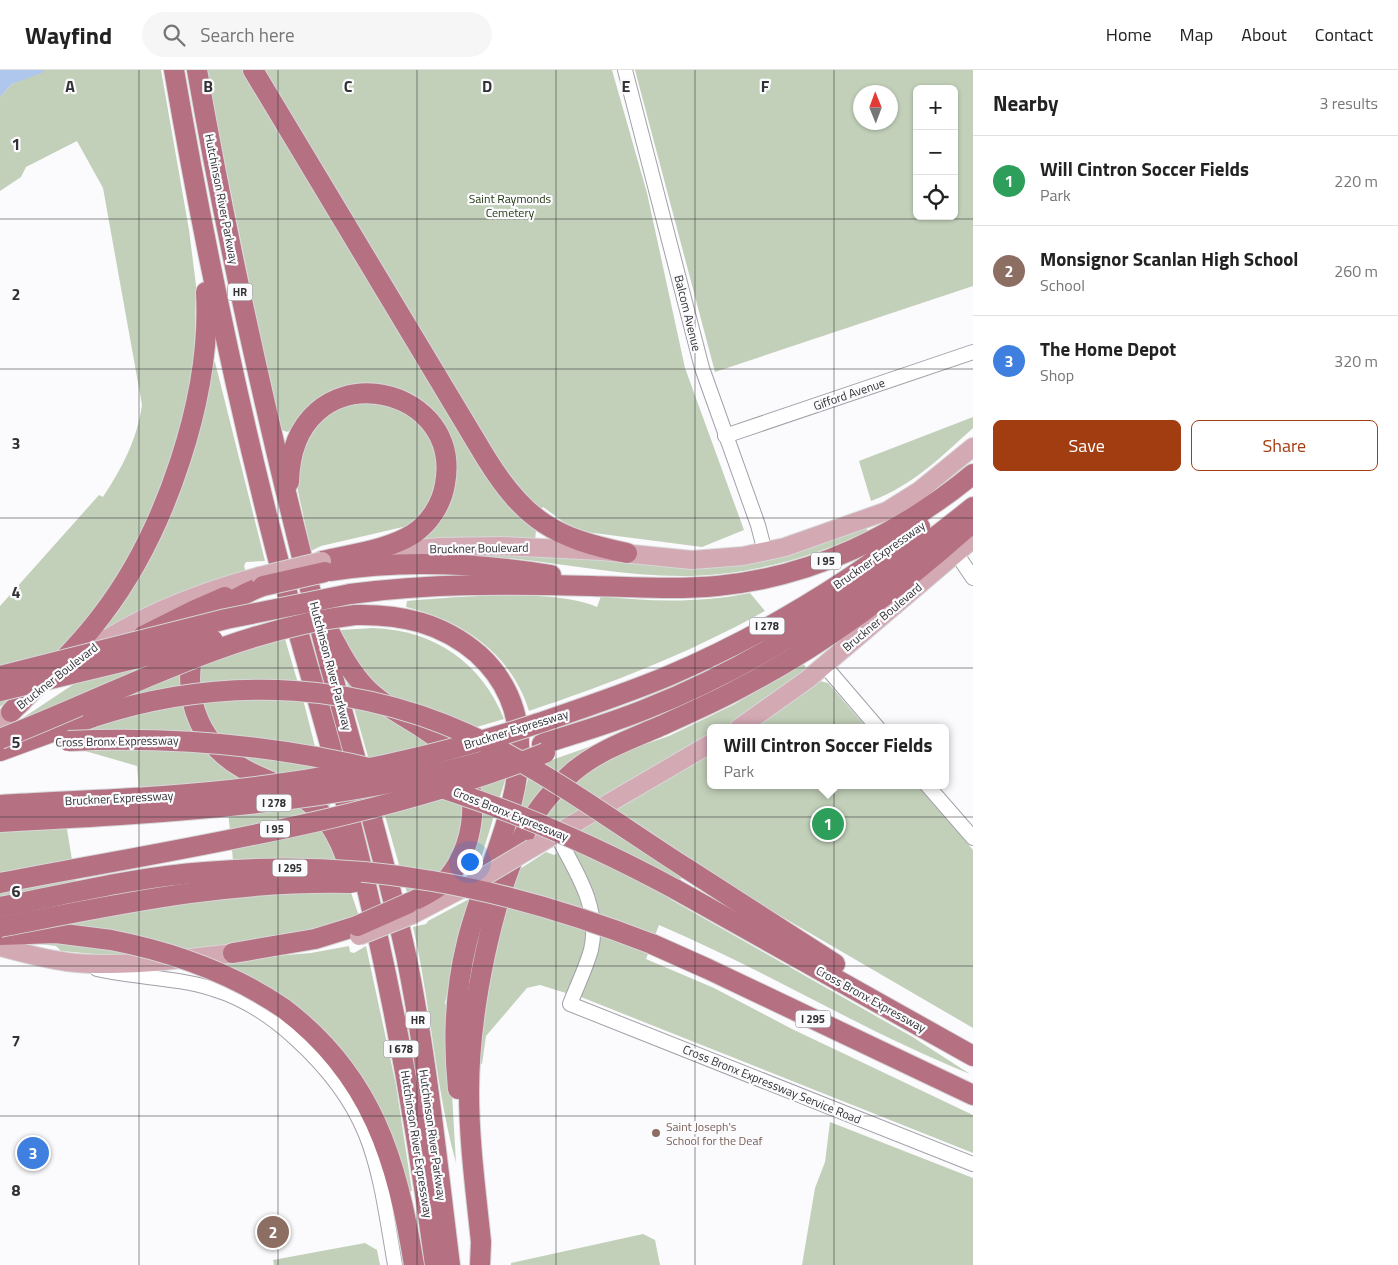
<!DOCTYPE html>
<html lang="en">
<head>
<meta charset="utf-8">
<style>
  :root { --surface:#fff; --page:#f6f6f6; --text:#222; --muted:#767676; --line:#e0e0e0; --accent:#a23d11 }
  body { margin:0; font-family:"Titillium Web",sans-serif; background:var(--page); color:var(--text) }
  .controls { position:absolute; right:15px; top:15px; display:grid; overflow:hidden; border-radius:8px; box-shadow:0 1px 4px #0004 }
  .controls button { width:45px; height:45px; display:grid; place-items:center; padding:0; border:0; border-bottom:1px solid var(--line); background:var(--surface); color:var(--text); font:25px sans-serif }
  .compass { position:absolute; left:853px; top:15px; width:45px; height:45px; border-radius:50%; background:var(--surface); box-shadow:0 1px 4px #0004; rotate:359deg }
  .you { position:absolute; left:469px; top:791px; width:18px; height:18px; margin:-12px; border:4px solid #fff; border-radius:50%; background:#1a73e8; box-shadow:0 0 0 8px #1a73e833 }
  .badge { display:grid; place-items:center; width:32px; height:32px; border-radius:50%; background:var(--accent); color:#fff; font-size:16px; font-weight:700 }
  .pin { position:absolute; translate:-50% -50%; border:2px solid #fff; box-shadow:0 1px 5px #0006 }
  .popup { position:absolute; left:707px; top:654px; width:242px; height:65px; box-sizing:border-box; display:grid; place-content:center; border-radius:8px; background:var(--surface); filter:drop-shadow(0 1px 4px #0005); font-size:16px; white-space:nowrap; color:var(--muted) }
  .popup b { font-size:19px; color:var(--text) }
  .popup::after { content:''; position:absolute; left:50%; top:100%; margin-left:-10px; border:10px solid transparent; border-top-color:var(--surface) }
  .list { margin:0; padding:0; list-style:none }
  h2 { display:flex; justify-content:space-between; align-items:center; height:65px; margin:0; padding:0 20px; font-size:21px }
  h2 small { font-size:16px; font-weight:400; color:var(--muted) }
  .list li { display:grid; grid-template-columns:32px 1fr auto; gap:15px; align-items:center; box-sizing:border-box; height:90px; padding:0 20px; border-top:1px solid var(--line) }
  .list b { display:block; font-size:19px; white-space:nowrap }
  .list p { margin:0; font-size:16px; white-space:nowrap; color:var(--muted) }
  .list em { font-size:16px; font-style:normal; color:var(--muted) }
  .actions { display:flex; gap:10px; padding:15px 20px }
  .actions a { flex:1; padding:11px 0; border:1px solid var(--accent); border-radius:8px; text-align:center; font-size:18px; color:var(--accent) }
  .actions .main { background:var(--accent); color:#fff }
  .icon { flex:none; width:28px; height:28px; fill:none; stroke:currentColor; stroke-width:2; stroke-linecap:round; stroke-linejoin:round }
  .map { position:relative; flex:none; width:973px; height:1195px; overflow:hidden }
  header { display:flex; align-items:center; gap:30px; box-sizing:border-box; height:70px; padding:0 25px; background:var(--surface); border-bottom:1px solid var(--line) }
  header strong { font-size:24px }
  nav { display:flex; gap:28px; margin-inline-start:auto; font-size:18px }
  .search { width:350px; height:45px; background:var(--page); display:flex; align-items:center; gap:12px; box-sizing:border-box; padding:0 18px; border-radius:28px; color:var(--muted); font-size:19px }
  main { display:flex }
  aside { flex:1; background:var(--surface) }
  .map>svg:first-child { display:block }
  .green { fill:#c2d0b9; fill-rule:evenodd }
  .water { fill:#b0c7ed }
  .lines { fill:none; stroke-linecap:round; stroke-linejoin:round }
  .minor-casing { stroke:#a1a1a9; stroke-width:16 }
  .major-casing { stroke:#d6d6d7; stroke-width:20 }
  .highway-casing { stroke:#d6d6d7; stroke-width:22 }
  .minor { stroke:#fff; stroke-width:14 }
  .major { stroke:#d3a9b4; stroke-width:18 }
  .highway { stroke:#b57082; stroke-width:20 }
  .major-bridge-casing { stroke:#d6d6d7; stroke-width:20; stroke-linecap:butt }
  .highway-bridge-casing { stroke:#d6d6d7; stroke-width:22; stroke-linecap:butt }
  .major-bridge { stroke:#d3a9b4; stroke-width:18 }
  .highway-bridge { stroke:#b57082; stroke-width:20 }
  .grid { fill:none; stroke:#323235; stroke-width:1; stroke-opacity:0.55 }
  .education-dot { fill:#8d6e63; stroke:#fbfbfe; stroke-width:2 }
  .labels { text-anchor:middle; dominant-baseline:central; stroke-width:4.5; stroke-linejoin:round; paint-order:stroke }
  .shield { fill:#fbfbfe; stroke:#6e6e71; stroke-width:1 }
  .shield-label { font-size:11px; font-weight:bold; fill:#323235 }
  .park-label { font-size:12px; fill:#1e340a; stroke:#fbfbfe }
  .street-label { font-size:12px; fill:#323235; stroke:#fbfbfe }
  .education-label { font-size:12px; fill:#785e54; stroke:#fbfbfe; text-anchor:start }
  .grid-label { font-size:16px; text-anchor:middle; font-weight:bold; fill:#323235; stroke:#fbfbfe; stroke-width:4.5; stroke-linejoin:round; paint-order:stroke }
</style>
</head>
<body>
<header>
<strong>Wayfind</strong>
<div class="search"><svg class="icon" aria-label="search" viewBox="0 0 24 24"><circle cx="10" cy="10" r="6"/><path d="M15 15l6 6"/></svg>Search here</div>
<nav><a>Home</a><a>Map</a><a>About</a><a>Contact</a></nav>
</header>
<main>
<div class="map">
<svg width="973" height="1195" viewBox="0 0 973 1195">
  <rect width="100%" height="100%" fill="#fbfbfe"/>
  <g class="green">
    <path d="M 44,0 L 161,0 L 189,160 L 196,215 L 194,308 L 181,362 L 141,471 L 84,561 L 0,637 L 0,536 L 99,425 L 103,427 C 122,398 137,370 142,335 L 103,118 L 77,71 L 26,97 L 21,107 L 0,121 L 0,27 L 12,14 Z"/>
    <path d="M 206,0 L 247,0 L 536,460 L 535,471 L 412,473 L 421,465 L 448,377 L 386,318 L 287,362 L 282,360 L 265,290 Z"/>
    <path d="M 259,0 L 612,0 L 647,123 L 685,298 L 744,460 L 702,477 L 586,462 L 565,453 L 543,437 L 539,442 L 515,419 Z"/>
    <path d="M 635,0 L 973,0 L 973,216 L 715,302 ZM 917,19 L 954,19 L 954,146 L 917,146 ZM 861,22 L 891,22 L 891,52 L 861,52 Z"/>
    <path d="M 209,292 L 215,292 L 265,491 L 246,492 L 244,496 L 246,502 L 97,565 L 113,548 L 145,492 Z"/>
    <path d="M 379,329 L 419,350 L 439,386 L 434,429 L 409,461 L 403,457 L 321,476 L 311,481 L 296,412 L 296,388 L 329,339 Z"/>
    <path d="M 973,347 L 973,358 C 941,387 912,416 871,431 L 859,391 Z"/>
    <path d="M 866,458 L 868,461 C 810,489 745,506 681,506 C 626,506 572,495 518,489 C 492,486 465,487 438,486 L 514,483 L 704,499 L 766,489 Z"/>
    <path d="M 750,523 L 765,541 C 690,583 610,614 529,641 C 511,583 463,551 406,537 L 407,531 C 457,527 552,518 597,537 L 601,526 C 650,532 701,533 750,523 Z"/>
    <path d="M 373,558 C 434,560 481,592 504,649 L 453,664 L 376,620 L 341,566 L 340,560 Z"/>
    <path d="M 285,569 L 305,637 L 330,736 L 325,737 C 280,711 215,685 199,630 C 196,619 200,603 201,591 Z"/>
    <path d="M 176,590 L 181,592 L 181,623 L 194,664 L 308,741 L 336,779 L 359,846 C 290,867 214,882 141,885 C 115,887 88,883 61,881 L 56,876 L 0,869 L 0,741 L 63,735 L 77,820 L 233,790 L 227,732 L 140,738 L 137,696 L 16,661 L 0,663 L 77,612 Z"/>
    <path d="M 801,591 L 809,601 L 730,655 L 726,658 L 710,658 L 710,667 L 532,770 L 559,725 L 597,695 L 631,679 L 669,666 L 735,634 Z"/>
    <path d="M 342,596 L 432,672 L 461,710 L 463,759 L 444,800 L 408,826 Z"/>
    <path d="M 816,610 L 828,613 L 867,658 L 749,658 Z"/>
    <path d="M 600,673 L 505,783 L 532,697 Z"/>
    <path d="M 710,681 L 710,715 L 917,715 L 973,780 L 973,958 L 760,834 L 690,791 L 670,829 L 911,966 L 970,1004 C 863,961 765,900 659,855 L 646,889 L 714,918 L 792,959 L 973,1045 L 973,1083 L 581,927 C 582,916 590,906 593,894 C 606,846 591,814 568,772 L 574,762 Z"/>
    <path d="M 507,704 L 477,801 L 462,799 L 479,713 Z"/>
    <path d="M 546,782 L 554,785 L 559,782 C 580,823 596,853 578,899 C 575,907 572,918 566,923 L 540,915 L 527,918 L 486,966 L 482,994 L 479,993 L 484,943 L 501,855 L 520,799 Z"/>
    <path d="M 471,828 L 459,867 L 445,933 L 447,937 L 456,1093 C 435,1016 431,935 413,857 L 426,854 L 428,851 Z"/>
    <path d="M 349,876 L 350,882 L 354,883 L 366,876 L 396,1015 L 412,1121 L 408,1122 L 392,1071 L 278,945 L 206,910 L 216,891 L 311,883 Z"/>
    <path d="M 830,1052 L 973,1108 L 973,1195 L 802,1195 L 815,1118 L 825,1092 Z"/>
    <path d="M 643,1164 L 655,1170 L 660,1195 L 511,1195 L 511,1193 Z"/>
    <path d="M 365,1173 L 377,1180 L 380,1195 L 274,1195 L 273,1190 Z"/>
  </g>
  <path class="water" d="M 0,0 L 44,0 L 44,2 L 12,14 L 0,27 Z"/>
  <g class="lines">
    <defs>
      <g id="minor">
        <path d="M 625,0 L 702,298 L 758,455 L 765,482"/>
        <path d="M 725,366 L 973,282"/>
        <path d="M 956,483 L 973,508"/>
        <path d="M 824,595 L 878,658"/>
        <path d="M 927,715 L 973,768"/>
        <path d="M 556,764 C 575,800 601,837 591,880 C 586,898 577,916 570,934 L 973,1094"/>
        <path d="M 97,899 C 135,908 176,907 213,919 C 244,928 272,947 296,969 C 375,1041 378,1096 395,1195"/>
      </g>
      <g id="major">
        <path d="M 381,482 L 440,477 L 502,476 L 602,481 L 692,490 L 743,486 L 785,477 L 887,441 L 919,421 L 973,377"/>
        <path d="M 88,581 C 139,546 200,522 260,506"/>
        <path d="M 0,652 L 22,633"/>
        <path d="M 739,658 L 808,609 L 973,469"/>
        <path d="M 532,778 L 710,674"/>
        <path d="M 412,845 L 471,814"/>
        <path d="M 0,877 C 22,883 45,889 67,892 C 127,899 188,887 247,882"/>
      </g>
      <g id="highway">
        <path d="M 174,0 C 202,162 235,322 276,481 C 301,577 331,670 354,766 C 390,907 416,1051 435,1195"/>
        <path d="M 197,0 C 230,188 272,373 320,558 C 348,667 382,775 406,885 C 427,987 437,1092 450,1195"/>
        <path d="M 253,0 L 486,388 C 525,451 555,468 627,483"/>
        <path d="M 289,412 C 292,279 464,309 445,414 C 442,433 430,453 413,464 C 388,480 351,484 322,491"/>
        <path d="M 331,501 C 405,489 477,493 551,505"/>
        <path d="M 263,516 C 229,529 199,549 192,587 C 184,633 202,676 244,699 C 269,713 298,719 319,741 C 338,761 346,787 354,812"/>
        <path d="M 350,524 C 430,513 511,514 592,516 C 633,517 675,520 717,516 C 812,507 899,465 973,404"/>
        <path d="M 355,545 C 402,544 442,553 478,584 C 566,664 489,781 467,872 C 455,920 453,970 458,1019"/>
        <path d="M 328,559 C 339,580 350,602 367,619 C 392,644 426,655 450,679 C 485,713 476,782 442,814 C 432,822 420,828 409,833"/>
        <path d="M 143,566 L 193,541 L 225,527"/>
        <path d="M 11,642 C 42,610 76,580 102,545 C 165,463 212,326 206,222"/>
        <path d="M 536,654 C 580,639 625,624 668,606 C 757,568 844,516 920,457"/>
        <path d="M 542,674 C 577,663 612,653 646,639 C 765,592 874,517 973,437"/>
        <path d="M 0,681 L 93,647"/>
        <path d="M 686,798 L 835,894"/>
        <path d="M 675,819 L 973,986"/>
        <path d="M 0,865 L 56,863 L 111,870"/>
        <path d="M 652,874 L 708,899 L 973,1025"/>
        <path d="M 233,883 L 315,869 L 357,856"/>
        <path d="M 283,938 C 372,1005 397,1090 414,1195"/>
        <path d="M 480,1195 L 481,1172 C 476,1123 469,1072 469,1022 C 469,944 492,821 530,753 C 541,733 557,716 574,701 C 598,681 628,670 656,658 C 685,645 715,632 744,616 C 828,572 902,516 973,452"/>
      </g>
    </defs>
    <use href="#minor" class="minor-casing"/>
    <use href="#major" class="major-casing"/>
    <use href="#highway" class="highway-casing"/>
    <use href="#minor" class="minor"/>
    <use href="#major" class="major"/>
    <use href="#highway" class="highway"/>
    <defs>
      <g id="major-bridge">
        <path d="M 260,506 L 322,491"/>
        <path d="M 475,812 L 532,778"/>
        <path d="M 359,866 L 412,845"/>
      </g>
      <g id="highway-bridge">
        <path d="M 263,516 L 325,502"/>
        <path d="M 0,606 L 226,549 L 350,524"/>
        <path d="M 0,621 L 213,570"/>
        <path d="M 93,647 C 225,604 366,611 490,675 C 558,710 622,757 686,798"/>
        <path d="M 0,669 C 116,624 230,560 355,545"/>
        <path d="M 68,671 C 295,661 476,712 675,819"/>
        <path d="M 0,735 C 85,730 171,728 256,717 C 351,705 445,684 536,654"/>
        <path d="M 0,752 C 170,743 338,734 502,686"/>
        <path d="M 0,813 C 181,778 373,751 545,683"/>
        <path d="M 0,837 C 68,824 136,807 205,802 C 364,788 503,816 652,874"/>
        <path d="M 357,856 L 409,833"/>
        <path d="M 0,857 C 119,834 229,810 351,813"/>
        <path d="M 111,870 C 173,882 230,902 283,938"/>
      </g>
    </defs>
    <use href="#major-bridge" class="major-bridge-casing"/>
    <use href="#highway-bridge" class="highway-bridge-casing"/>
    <use href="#major-bridge" class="major-bridge"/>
    <use href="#highway-bridge" class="highway-bridge"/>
  </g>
  <path class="grid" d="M 139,0 L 139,1195M 278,0 L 278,1195M 417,0 L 417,1195M 556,0 L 556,1195M 695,0 L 695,1195M 834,0 L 834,1195M 0,149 L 973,149M 0,299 L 973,299M 0,448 L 973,448M 0,598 L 973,598M 0,747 L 973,747M 0,896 L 973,896M 0,1046 L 973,1046"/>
  <circle class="education-dot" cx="656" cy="1063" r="5"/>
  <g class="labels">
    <g class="shield">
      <rect x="227.5" y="213.5" width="25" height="17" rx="4"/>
      <rect x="811" y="482.5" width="30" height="17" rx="4"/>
      <rect x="749.5" y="547.5" width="35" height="17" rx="4"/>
      <rect x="256.5" y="724.5" width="35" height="17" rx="4"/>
      <rect x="260" y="750.5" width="30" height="17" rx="4"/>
      <rect x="272.5" y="789.5" width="35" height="17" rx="4"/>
      <rect x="795.5" y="940.5" width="35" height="17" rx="4"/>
      <rect x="405.5" y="941.5" width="25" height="17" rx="4"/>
      <rect x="383.5" y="970.5" width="35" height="17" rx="4"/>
    </g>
    <g class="shield-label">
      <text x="240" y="222">HR</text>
      <text x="826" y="491">I 95</text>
      <text x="767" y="556">I 278</text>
      <text x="274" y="733">I 278</text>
      <text x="275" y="759">I 95</text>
      <text x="290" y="798">I 295</text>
      <text x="813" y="949">I 295</text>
      <text x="418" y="950">HR</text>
      <text x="401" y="979">I 678</text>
    </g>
    <g class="park-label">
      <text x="510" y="128">Saint Raymonds<tspan x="510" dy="14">Cemetery</tspan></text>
    </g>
    <g class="street-label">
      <text transform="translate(222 129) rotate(79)">Hutchinson River Parkway</text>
      <text transform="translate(688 243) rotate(76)">Balcom Avenue</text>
      <text transform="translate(849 324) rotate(-19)">Gifford Avenue</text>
      <text transform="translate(479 478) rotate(-1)">Bruckner Boulevard</text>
      <text transform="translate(879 485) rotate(-35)">Bruckner Expressway</text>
      <text transform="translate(882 547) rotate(-40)">Bruckner Boulevard</text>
      <text transform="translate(331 596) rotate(75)">Hutchinson River Parkway</text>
      <text transform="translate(57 606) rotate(-38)">Bruckner Boulevard</text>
      <text transform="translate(516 659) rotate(-17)">Bruckner Expressway</text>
      <text transform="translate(117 671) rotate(-1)">Cross Bronx Expressway</text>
      <text transform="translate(119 728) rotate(-3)">Bruckner Expressway</text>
      <text transform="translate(511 744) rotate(22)">Cross Bronx Expressway</text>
      <text transform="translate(871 929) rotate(29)">Cross Bronx Expressway</text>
      <text transform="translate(772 1014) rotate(22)">Cross Bronx Expressway Service Road</text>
      <text transform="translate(433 1065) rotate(82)">Hutchinson River Parkway</text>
      <text transform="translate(417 1074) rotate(81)">Hutchinson River Expressway</text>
    </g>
    <g class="education-label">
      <text x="666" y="1056">Saint Joseph's<tspan x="666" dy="14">School for the Deaf</tspan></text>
    </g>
  </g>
  <g class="grid-label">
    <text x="70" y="22">A</text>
    <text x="208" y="22">B</text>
    <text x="348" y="22">C</text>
    <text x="487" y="22">D</text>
    <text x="626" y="22">E</text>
    <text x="765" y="22">F</text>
    <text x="16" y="80">1</text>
    <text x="16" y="230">2</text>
    <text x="16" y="379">3</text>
    <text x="16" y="528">4</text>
    <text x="16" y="678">5</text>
    <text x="16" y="827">6</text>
    <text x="16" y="977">7</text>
    <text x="16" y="1126">8</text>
  </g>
</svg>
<div class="controls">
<button>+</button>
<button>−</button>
<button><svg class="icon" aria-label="locate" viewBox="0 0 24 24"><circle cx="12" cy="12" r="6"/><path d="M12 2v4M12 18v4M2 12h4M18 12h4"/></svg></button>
</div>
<svg class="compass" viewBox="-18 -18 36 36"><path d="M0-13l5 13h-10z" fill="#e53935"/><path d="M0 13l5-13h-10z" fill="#767676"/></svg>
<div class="you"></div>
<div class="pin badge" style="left:828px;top:754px;background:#2e9e5b">1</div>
<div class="popup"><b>Will Cintron Soccer Fields</b>Park</div>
<div class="pin badge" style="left:273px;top:1162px;background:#8d6e63">2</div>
<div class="pin badge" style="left:33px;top:1083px;background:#3f7fe0">3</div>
</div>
<aside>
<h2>Nearby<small>3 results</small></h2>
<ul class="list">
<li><span class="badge" style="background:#2e9e5b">1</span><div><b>Will Cintron Soccer Fields</b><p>Park</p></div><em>220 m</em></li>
<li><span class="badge" style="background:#8d6e63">2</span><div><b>Monsignor Scanlan High School</b><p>School</p></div><em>260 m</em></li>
<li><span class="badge" style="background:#3f7fe0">3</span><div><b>The Home Depot</b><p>Shop</p></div><em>320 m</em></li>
</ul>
<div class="actions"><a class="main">Save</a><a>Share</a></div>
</aside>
</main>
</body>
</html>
